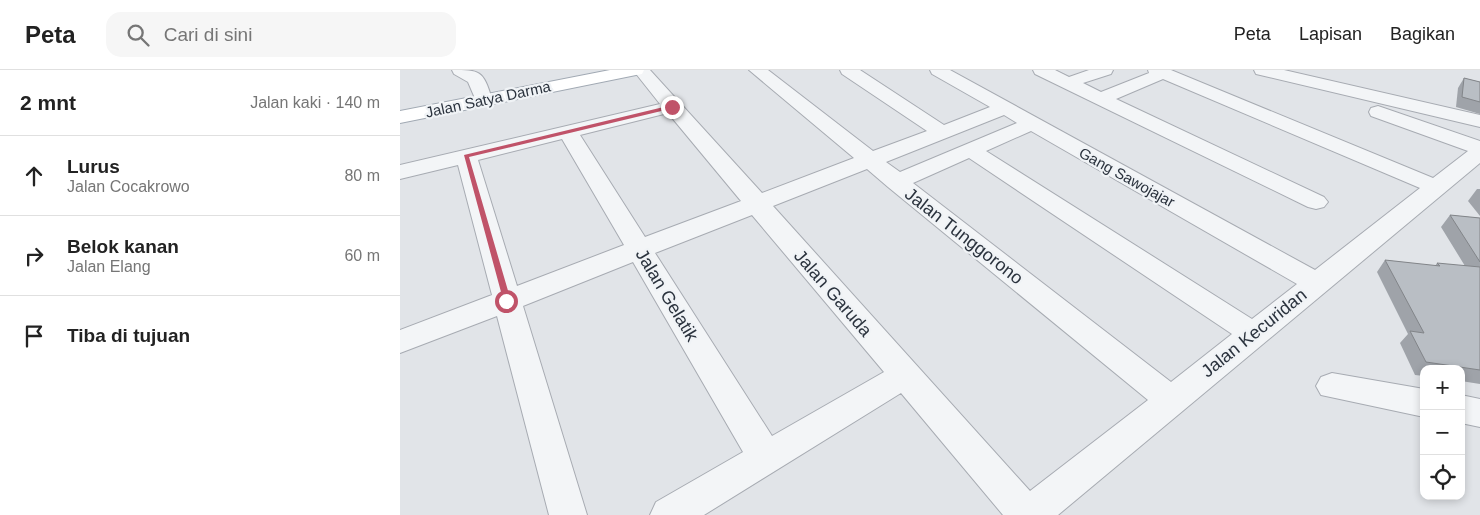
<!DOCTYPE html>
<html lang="id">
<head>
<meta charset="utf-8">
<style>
  :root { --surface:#fff; --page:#f6f6f6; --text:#222; --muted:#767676; --line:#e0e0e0 }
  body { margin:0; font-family:Arial,sans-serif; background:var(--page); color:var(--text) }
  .controls { position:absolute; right:15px; bottom:15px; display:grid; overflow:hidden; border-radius:10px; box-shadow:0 2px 8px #0003 }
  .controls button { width:45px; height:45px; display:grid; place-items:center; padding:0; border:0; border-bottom:1px solid var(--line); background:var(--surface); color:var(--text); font:25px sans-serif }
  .stop { position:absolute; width:15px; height:15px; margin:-11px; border:4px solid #c05369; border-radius:50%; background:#fff }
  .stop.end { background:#c05369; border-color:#fff; box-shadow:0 1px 5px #0008 }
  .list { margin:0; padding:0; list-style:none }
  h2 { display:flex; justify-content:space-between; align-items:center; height:65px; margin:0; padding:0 20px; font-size:21px }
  h2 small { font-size:16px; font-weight:400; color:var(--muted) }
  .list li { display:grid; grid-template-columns:32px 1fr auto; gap:15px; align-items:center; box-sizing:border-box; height:80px; padding:0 20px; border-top:1px solid var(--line) }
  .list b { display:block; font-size:19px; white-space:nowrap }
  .list p { margin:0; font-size:16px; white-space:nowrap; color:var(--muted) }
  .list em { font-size:16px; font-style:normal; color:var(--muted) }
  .icon { flex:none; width:28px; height:28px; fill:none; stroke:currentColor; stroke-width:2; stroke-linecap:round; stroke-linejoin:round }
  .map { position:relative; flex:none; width:1080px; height:445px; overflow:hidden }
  header { display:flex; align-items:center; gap:30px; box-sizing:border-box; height:70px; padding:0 25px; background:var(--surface); border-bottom:1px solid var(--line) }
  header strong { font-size:24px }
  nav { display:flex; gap:28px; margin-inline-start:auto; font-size:18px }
  .search { width:350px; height:45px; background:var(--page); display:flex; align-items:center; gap:12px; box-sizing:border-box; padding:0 18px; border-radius:15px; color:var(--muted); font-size:19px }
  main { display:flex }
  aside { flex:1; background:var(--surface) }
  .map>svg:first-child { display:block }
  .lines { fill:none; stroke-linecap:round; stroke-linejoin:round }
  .minor-casing { stroke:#a7abb2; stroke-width:2 }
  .major-casing { stroke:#a1a9b3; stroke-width:2 }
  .minor { fill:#f3f5f7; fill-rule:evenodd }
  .major { fill:#fff; fill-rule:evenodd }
  .wall { fill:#9fa3a9 }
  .building { fill:#b9bec4; stroke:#828589 }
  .route { fill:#c05369 }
  .labels { text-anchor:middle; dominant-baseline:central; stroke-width:4.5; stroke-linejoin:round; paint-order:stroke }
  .far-street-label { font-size:15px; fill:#2b333e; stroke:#f0f3f6 }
  .street-label { font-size:18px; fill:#2b333e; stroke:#f0f3f6 }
</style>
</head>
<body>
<header>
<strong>Peta</strong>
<div class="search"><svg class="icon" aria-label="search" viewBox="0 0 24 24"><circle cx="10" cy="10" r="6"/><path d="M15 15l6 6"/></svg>Cari di sini</div>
<nav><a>Peta</a><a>Lapisan</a><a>Bagikan</a></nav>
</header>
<main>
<aside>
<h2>2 mnt<small>Jalan kaki · 140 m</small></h2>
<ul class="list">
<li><svg class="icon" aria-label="ahead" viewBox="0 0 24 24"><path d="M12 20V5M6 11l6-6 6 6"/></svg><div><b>Lurus</b><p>Jalan Cocakrowo</p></div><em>80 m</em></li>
<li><svg class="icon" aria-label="right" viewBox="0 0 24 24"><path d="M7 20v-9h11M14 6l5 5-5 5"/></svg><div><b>Belok kanan</b><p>Jalan Elang</p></div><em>60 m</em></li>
<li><svg class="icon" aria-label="arrive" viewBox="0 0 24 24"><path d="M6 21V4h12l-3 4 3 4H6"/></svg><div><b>Tiba di tujuan</b></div></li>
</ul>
</aside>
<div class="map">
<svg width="1080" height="445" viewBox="0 0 1080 445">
  <rect width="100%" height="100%" fill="#e1e4e8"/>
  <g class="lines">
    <defs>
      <g id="minor">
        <path d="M 52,0 C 80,0 83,0 92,29 L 89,33 L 83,34 L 77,33 L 68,12 L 54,4 Z"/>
        <path d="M 233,0 L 250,0 L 362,123 L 454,88 L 349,0 L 368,0 L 473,81 L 527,61 L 442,4 L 440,0 L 460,0 L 544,55 L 590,37 L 532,4 L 530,0 L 550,0 L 915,200 L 1020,118 L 763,9 L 716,29 L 924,127 L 928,132 L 924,137 L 916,139 L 908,137 L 635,4 L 633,0 L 655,0 L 669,7 L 689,0 L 713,0 L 711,4 L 683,13 L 701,22 L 749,3 L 748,0 L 771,0 L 1033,108 L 1068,81 L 971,46 L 969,42 L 971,38 L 978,36 L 1080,71 L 1080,93 L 658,445 L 603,445 L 501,323 L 304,445 L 250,445 L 256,432 L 343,382 L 233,192 L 123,236 L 187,445 L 149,445 L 97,246 L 0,283 L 0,260 L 92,225 L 58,95 L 0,109 L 0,95 L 260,34 ZM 268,43 L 341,131 L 245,167 L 180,65 ZM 604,45 L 617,53 L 500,102 L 486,92 ZM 631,61 L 897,214 L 852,249 L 586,81 ZM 162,69 L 224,175 L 117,216 L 78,90 ZM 569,88 L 832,264 L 771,312 L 513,113 ZM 467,99 L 488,117 L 748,330 L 630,421 L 373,136 ZM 352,145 L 484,302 L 372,366 L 255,183 Z"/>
        <path d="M 854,0 L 884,0 L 1080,45 L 1080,57 L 856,4 Z"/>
        <path d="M 932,303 L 1024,319 L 1024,347 L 921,325 L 916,316 L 921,307 Z"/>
        <path d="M 1061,325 L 1080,329 L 1080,357 L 1061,353 Z"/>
      </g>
      <path id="major" d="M 210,0 L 244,0 L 242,4 L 236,5 L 0,53 L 0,41 Z"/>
    </defs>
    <use href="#minor" class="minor-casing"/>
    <use href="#major" class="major-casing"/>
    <use href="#minor" class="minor"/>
    <use href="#major" class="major"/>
  </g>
  <g class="wall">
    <path d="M 1064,8 L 1080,12 L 1080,44 L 1056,37 L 1058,18 Z"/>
    <path d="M 1077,119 L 1080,119 L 1080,146 L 1068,131 Z"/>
    <path d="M 1050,145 L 1080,148 L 1080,314 L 1061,311 L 1061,299 L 1024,299 L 1024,306 L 1015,305 L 1000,273 L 1008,264 L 977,202 L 985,190 L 1035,196 L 1037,193 L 1065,196 L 1041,157 Z"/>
  </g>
  <g class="building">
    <path d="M 1064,8 L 1080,12 L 1080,32 L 1062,27 Z"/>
    <path d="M 1050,145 L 1080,148 L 1080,192 Z"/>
    <path d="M 985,190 L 1040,196 L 1037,193 L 1080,197 L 1080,300 L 1026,292 L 1010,261 L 1024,263 Z"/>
  </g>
  <path class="route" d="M 272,35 L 274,38 L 69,87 L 111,231 L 109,233 L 104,233 L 64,85 Z"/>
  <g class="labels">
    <g class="far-street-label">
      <text transform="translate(88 29) rotate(-12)">Jalan Satya Darma</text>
      <text transform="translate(727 107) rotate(29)">Gang Sawojajar</text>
    </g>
    <g class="street-label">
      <text transform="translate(564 166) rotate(38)">Jalan Tunggorono</text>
      <text transform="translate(433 223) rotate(49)">Jalan Garuda</text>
      <text transform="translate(267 225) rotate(59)">Jalan Gelatik</text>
      <text transform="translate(854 263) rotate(-39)">Jalan Kecuridan</text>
    </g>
  </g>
</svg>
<div class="controls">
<button>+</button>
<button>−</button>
<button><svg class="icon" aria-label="locate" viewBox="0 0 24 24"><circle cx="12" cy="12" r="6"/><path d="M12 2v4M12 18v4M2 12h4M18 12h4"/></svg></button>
</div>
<div class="stop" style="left:106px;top:231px"></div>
<div class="stop end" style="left:272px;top:37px"></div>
</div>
</main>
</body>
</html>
